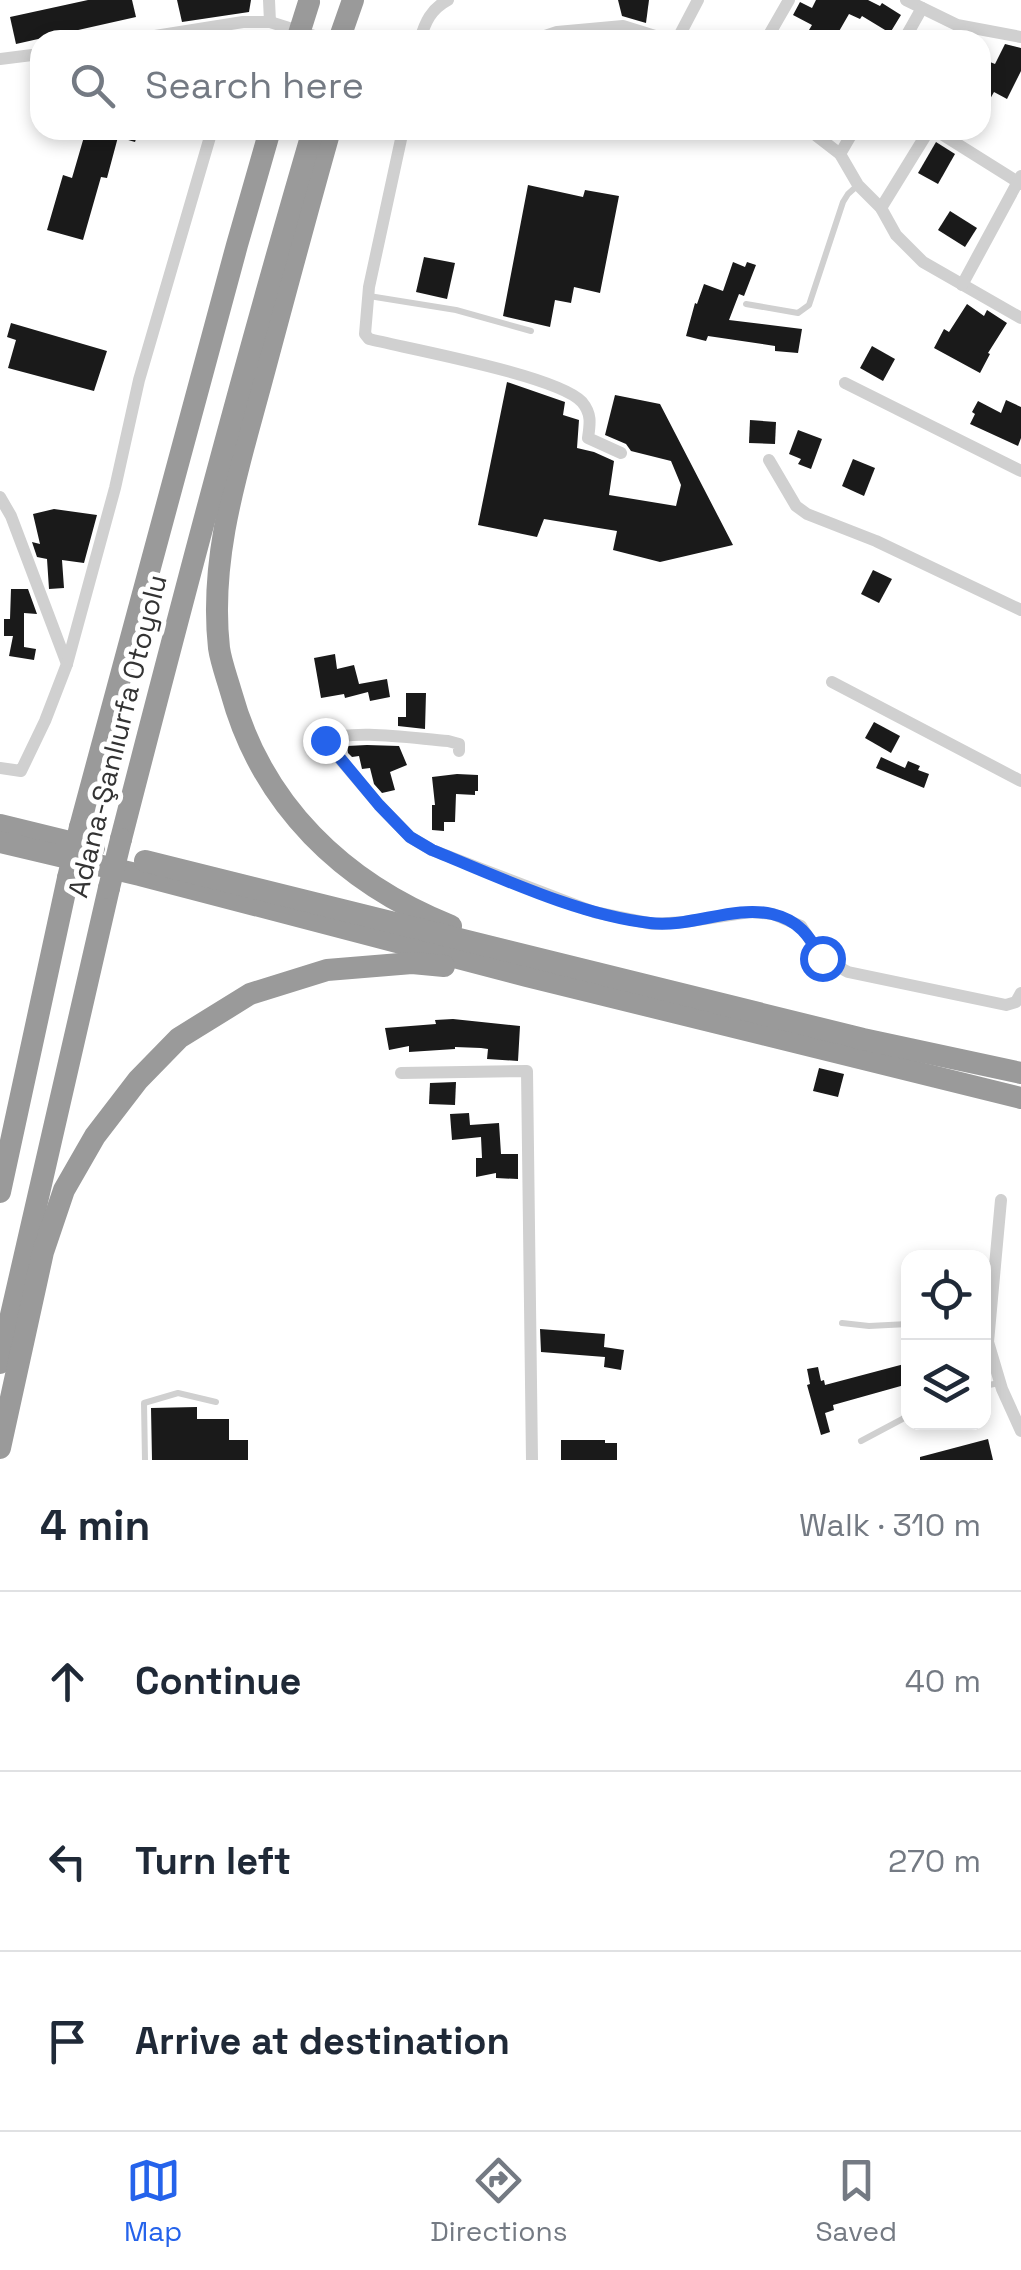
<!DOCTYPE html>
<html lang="en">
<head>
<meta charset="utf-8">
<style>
  :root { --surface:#fff; --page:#f2f2f3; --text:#1f2937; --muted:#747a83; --line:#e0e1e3; --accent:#2563eb }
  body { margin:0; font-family:"Space Grotesk",sans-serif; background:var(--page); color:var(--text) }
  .controls { position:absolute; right:30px; bottom:30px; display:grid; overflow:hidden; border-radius:20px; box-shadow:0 5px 15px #0003 }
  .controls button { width:90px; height:90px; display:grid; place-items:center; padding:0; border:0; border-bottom:2px solid var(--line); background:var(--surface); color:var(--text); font:50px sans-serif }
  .stop { position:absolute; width:30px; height:30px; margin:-22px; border:8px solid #2563eb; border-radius:50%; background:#fff }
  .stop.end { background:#2563eb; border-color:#fff; box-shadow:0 2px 10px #0008 }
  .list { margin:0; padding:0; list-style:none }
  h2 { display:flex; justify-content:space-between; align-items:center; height:130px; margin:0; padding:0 40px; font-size:42px }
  h2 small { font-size:32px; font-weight:400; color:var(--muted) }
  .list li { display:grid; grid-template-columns:65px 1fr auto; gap:30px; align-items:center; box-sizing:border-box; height:180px; padding:0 40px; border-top:2px solid var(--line) }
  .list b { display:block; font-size:38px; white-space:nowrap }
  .list em { font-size:32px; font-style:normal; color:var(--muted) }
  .icon { flex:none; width:55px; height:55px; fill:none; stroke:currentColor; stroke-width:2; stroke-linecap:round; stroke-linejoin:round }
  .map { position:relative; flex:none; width:1021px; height:1460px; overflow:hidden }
  .search { position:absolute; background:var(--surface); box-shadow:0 5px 15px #0003; left:30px; right:30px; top:30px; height:110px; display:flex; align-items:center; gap:25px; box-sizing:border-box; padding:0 35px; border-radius:30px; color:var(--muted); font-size:38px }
  .sheet { height:670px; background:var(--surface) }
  nav { display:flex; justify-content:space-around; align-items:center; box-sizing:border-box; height:140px; border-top:2px solid var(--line); background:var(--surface); font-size:28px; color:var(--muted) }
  nav a { display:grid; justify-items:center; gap:5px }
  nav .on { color:var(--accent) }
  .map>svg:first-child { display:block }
  .building { fill:#1a1a1a }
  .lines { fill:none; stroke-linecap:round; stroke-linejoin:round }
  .lane { stroke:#d0d0d0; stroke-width:6 }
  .street { stroke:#d0d0d0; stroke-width:12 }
  .highway { stroke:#9a9a9a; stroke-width:22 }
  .highway-bridge { stroke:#9a9a9a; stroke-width:22 }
  .route { stroke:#2563eb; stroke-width:12 }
  .labels { text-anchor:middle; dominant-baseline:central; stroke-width:10; stroke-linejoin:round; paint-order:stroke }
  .street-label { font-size:28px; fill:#333; stroke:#fff }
</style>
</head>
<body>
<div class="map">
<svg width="1021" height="1460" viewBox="0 0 1021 1460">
  <rect width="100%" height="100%" fill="#fff"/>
  <g class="building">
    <path d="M 88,0 L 132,0 L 136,17 L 16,44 L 10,17 Z"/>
    <path d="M 177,0 L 251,0 L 249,12 L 182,22 Z"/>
    <path d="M 618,0 L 649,0 L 646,23 L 622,16 Z"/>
    <path d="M 816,0 L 868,0 L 880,6 L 882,3 L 901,15 L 890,33 L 862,16 L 860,19 L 849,14 L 834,40 L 826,40 L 809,30 L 812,25 L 793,15 L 800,2 L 812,8 Z"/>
    <path d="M 1005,44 L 1021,48 L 1021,71 L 1007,99 L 994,92 L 981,115 L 981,80 L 990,62 L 995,64 Z"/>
    <path d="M 86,130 L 139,130 L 135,142 L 118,137 L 107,178 L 101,177 L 83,240 L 47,230 L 63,175 L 72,178 Z"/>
    <path d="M 936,142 L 955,154 L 938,184 L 918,173 Z"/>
    <path d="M 528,185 L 583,197 L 585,190 L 619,196 L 600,293 L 574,287 L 571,303 L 555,300 L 550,327 L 503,316 Z"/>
    <path d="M 950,211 L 977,228 L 965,247 L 938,230 Z"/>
    <path d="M 424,257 L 455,263 L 447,299 L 416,292 Z"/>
    <path d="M 733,262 L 745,267 L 747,262 L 756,265 L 744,296 L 739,294 L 729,320 L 802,329 L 798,353 L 775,351 L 775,346 L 708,336 L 706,341 L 686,336 L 695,303 L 697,304 L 704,284 L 723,291 Z"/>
    <path d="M 967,304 L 984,316 L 987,310 L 1007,323 L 988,353 L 990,354 L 980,373 L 934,348 L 944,329 L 949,332 Z"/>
    <path d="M 11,323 L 107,351 L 94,391 L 8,368 L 16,340 L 7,337 Z"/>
    <path d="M 872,346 L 895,359 L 883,381 L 860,368 Z"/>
    <path d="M 507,382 L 565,402 L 563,415 L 579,420 L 577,448 L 594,452 L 614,461 L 609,495 L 676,506 L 681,485 L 671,461 L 631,451 L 626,444 L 605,435 L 615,395 L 660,404 L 733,545 L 660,562 L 613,550 L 617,531 L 544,519 L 537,537 L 478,525 Z"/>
    <path d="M 1006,400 L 1021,407 L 1021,438 L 1018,446 L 970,424 L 975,414 L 972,412 L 978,401 L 1001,413 Z"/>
    <path d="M 750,420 L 776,422 L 775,444 L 749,443 Z"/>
    <path d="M 798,430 L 822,439 L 811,469 L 798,464 L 801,459 L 789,454 Z"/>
    <path d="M 853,459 L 875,468 L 864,496 L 842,486 Z"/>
    <path d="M 54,509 L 97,515 L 84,563 L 62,560 L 64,588 L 49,589 L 47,559 L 37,557 L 32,542 L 40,544 L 33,514 Z"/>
    <path d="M 873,570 L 892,579 L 879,603 L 861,594 Z"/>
    <path d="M 11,589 L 28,589 L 37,614 L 24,613 L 24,647 L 36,649 L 34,660 L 9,656 L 13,636 L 4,636 L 4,619 L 10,619 Z"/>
    <path d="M 335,654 L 337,669 L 354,665 L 359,684 L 387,679 L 390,697 L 370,701 L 368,692 L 345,698 L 344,694 L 321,698 L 314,658 Z"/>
    <path d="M 406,693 L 426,693 L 425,729 L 398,726 L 398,717 L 406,717 Z"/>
    <path d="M 874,722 L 900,736 L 891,753 L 865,738 Z"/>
    <path d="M 367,745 L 399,746 L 407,765 L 390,772 L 395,790 L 382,793 L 374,784 L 370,768 L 362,769 L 359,756 L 352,757 L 348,753 L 347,746 Z"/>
    <path d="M 881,757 L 905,768 L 908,761 L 920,766 L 918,770 L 929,774 L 924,788 L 876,768 Z"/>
    <path d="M 457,774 L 478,775 L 478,791 L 475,791 L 475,795 L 456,794 L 455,822 L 444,822 L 444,831 L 432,830 L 432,805 L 435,805 L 432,777 Z"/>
    <path d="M 453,1019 L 520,1026 L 518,1061 L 487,1059 L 488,1049 L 481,1048 L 455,1047 L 455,1049 L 409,1052 L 409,1046 L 389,1050 L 385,1028 L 436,1024 L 435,1020 Z"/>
    <path d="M 819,1068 L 844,1074 L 838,1097 L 813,1091 Z"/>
    <path d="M 456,1082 L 455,1105 L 429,1104 L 430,1083 Z"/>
    <path d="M 469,1113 L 470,1125 L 499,1123 L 501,1154 L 518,1154 L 518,1179 L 496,1178 L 496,1173 L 476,1177 L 476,1158 L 482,1158 L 481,1137 L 452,1140 L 450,1114 Z"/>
    <path d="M 540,1329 L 605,1334 L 604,1347 L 624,1350 L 621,1370 L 604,1367 L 605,1357 L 541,1352 Z"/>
    <path d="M 908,1363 L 908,1384 L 833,1405 L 834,1410 L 825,1413 L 830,1432 L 821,1435 L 807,1385 L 810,1384 L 807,1369 L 818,1367 L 821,1381 L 824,1380 L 825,1385 Z"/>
    <path d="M 197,1407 L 197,1419 L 229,1419 L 229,1440 L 248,1440 L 248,1460 L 152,1460 L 151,1408 Z"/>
    <path d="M 988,1439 L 993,1460 L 920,1460 L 920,1457 Z"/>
    <path d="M 561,1440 L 605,1440 L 605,1443 L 617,1443 L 617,1460 L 561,1460 Z"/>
  </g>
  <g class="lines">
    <g class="lane">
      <path d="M 369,296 L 456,310 L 531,331"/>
      <path d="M 746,304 L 798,313 L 809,305 L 843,202 L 848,194 L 858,185"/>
      <path d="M 842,1323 L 869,1326 L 908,1324"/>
      <path d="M 984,1386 L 999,1383"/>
      <path d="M 861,1441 L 908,1416"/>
      <path d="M 145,1460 L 144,1403 L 178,1393 L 216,1402"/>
    </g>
    <g class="street">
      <path d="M 269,0 L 270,22"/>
      <path d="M 906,0 L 957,25 L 1021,37"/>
      <path d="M 130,40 L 243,22 L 270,22 L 327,40"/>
      <path d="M 420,40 C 425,22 431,9 448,0"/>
      <path d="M 533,40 L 557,32 L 623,26 L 668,40"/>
      <path d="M 677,40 L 698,0"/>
      <path d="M 766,40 L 789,0"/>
      <path d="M 904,40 L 922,8"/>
      <path d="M 0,59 L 40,54"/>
      <path d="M 403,130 L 369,287 L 365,334 L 369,339 C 410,349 559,376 582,402 C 592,414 590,424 588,438 L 621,453"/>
      <path d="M 809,130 L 840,154 L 858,185 L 881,208 L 896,235 L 923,262 L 1021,318"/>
      <path d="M 935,130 L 1021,184"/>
      <path d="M 840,154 L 854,130"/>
      <path d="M 881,208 L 929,130"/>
      <path d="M 962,285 L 1021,176"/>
      <path d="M 845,383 L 1021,471"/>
      <path d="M 769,460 L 796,506 L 807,514 L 876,541 L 1021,610"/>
      <path d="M 0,497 L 11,516 L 67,664"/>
      <path d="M 832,682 L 1021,781"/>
      <path d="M 459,751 L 459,744 L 448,741 C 417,739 351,728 325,741 L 379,805 L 410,837 L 432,850 L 594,912 L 653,924 L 684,922 L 750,912 L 773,914 L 801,926 L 822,958 L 848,972 L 1006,1005 L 1016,1002 L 1021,993"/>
      <path d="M 0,768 L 21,771 L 45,721 L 67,664 L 115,488 L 139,380 L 212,130"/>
      <path d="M 401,1073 L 527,1071 L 532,1460"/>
      <path d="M 1001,1200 L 988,1342 L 1002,1389 L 1021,1431"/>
    </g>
    <g class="highway">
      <path d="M 339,40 L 353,0"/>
      <path d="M 330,130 C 306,215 283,301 260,387 C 237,472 209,558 219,648 C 221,662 227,678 231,692 C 262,805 343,883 451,926"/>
      <path d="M 0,825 L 94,848"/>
      <path d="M 80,827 L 237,245 L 270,130"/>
      <path d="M 121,839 C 182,602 244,365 313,130"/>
      <path d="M 0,842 L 140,875 L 527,976 L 1021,1098"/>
      <path d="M 145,861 L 863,1039 L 1021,1073"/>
      <path d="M 0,1192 L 68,878"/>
      <path d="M 0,1363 L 109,888"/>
      <path d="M 0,1448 L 43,1252 L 64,1190 L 95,1136 L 138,1080 L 179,1038 L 250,994 L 327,970 L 412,963 L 444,966"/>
    </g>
    <g class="highway-bridge">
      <path d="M 297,40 L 309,2"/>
      <path d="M 68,878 L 80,827"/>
      <path d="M 109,888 L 121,839"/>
    </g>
  </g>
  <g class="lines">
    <path class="route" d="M 325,740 L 379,805 L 410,837 L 432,850 C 499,877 578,915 650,923 C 690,928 734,905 772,914 C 799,920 809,936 822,958"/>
  </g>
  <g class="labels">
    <g class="street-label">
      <text transform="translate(117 736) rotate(-76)">Adana-Şanlıurfa Otoyolu</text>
    </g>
  </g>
</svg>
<div class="controls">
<button><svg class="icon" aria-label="locate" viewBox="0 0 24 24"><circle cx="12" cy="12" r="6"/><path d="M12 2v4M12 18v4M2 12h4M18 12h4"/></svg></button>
<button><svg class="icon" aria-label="layers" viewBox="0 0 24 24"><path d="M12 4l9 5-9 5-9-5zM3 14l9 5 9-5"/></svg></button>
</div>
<div class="stop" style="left:822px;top:958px"></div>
<div class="stop end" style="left:325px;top:740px"></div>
<div class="search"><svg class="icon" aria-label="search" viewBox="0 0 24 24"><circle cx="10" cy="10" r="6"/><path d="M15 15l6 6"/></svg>Search here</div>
</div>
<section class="sheet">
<h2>4 min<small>Walk · 310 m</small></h2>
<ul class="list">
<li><svg class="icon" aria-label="ahead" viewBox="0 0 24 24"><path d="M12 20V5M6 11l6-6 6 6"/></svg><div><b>Continue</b></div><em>40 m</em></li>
<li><svg class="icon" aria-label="left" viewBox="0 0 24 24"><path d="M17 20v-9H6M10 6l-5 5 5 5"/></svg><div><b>Turn left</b></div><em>270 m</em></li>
<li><svg class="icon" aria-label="arrive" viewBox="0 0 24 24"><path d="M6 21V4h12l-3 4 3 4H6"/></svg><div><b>Arrive at destination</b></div></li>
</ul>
</section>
<nav>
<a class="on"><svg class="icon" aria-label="map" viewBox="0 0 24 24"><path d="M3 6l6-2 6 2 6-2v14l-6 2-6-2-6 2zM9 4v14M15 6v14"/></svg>Map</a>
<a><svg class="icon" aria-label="directions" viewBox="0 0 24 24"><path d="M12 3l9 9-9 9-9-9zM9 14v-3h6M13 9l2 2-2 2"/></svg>Directions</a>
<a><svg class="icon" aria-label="saved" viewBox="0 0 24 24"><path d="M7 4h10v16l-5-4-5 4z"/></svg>Saved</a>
</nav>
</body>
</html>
